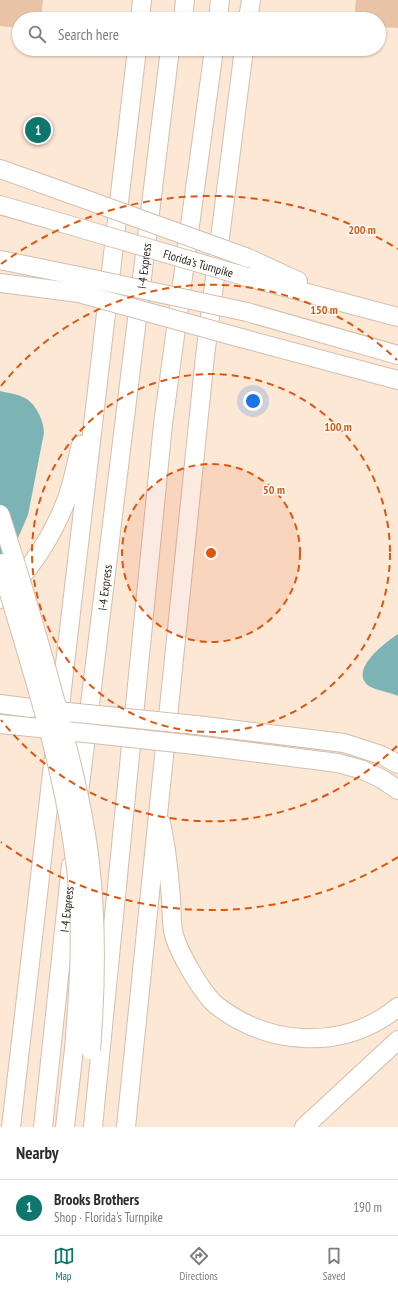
<!DOCTYPE html>
<html lang="en">
<head>
<meta charset="utf-8">
<style>
  :root { --surface:#fff; --page:#f7f7f7; --text:#2b2b33; --muted:#7c7c81; --line:#e1e1e2; --accent:#0f766e }
  body { margin:0; font-family:"PT Sans Narrow",sans-serif; background:var(--page); color:var(--text) }
  .you { position:absolute; left:253px; top:401px; width:14px; height:14px; margin:-10px; border:3px solid #fff; border-radius:50%; background:#1a73e8; box-shadow:0 0 0 6px #1a73e833 }
  .badge { display:grid; place-items:center; width:26px; height:26px; border-radius:50%; background:var(--accent); color:#fff; font-size:13px; font-weight:700 }
  .pin { position:absolute; translate:-50% -50%; border:2px solid #fff; box-shadow:0 1px 4px #0006 }
  .list { margin:0; padding:0; list-style:none }
  h2 { display:flex; justify-content:space-between; align-items:center; height:52px; margin:0; padding:0 16px; font-size:17px }
  h2 small { font-size:13px; font-weight:400; color:var(--muted) }
  .list li { display:grid; grid-template-columns:26px 1fr auto; gap:12px; align-items:center; box-sizing:border-box; height:56px; padding:0 16px; border-top:1px solid var(--line) }
  .list b { display:block; font-size:15px; white-space:nowrap }
  .list p { margin:0; font-size:13px; white-space:nowrap; color:var(--muted) }
  .list em { font-size:13px; font-style:normal; color:var(--muted) }
  .icon { flex:none; width:22px; height:22px; fill:none; stroke:currentColor; stroke-width:2; stroke-linecap:round; stroke-linejoin:round }
  .map { position:relative; flex:none; width:398px; height:1127px; overflow:hidden }
  .search { position:absolute; background:var(--surface); box-shadow:0 1px 3px #0004; left:12px; right:12px; top:12px; height:44px; display:flex; align-items:center; gap:10px; box-sizing:border-box; padding:0 14px; border-radius:22px; color:var(--muted); font-size:15px }
  .sheet { height:108px; background:var(--surface) }
  nav { display:flex; justify-content:space-around; align-items:center; box-sizing:border-box; height:56px; border-top:1px solid var(--line); background:var(--surface); font-size:11px; color:var(--muted) }
  nav a { display:grid; justify-items:center; gap:2px }
  nav .on { color:var(--accent) }
  .map>svg:first-child { display:block }
  .water { fill:#7cb4b5 }
  .building { fill:#e9c3a6 }
  .lines { fill:none; stroke-linecap:round; stroke-linejoin:round }
  .highway-casing { stroke:#d3bead; stroke-width:20 }
  .highway { stroke:#fff; stroke-width:18 }
  .highway-bridge-casing { stroke:#d3bead; stroke-width:20; stroke-linecap:butt }
  .highway-bridge { stroke:#fff; stroke-width:18 }
  .ring { fill:none; stroke:#de560d; stroke-width:2; stroke-dasharray:7 5 }
  .labels { text-anchor:middle; dominant-baseline:central; stroke-width:3; stroke-linejoin:round; paint-order:stroke }
  .street-label { font-size:12px; fill:#29211a; stroke:#fff }
  .centre { fill:#de560d; stroke:#fff; stroke-width:2 }
  .ring-label { font-size:12px; text-anchor:middle; font-weight:bold; fill:#de560d; stroke:#fff; stroke-width:3; stroke-linejoin:round; paint-order:stroke }
</style>
</head>
<body>
<div class="map">
<svg width="398" height="1127" viewBox="0 0 398 1127">
  <rect width="100%" height="100%" fill="#fde7d5"/>
  <g class="water">
    <path d="M 0,391 C 8,393 18,394 25,398 C 36,404 44,421 44,433 L 28,515 L 18,538 L 0,560 Z"/>
    <path d="M 398,634 L 398,696 C 391,693 373,689 369,686 C 348,670 386,642 398,634 Z"/>
  </g>
  <g class="building">
    <path d="M 0,0 L 43,0 L 41,19 L 19,19 L 19,28 L 0,26 Z"/>
    <path d="M 356,0 L 398,0 L 398,28 L 379,27 L 379,19 L 354,19 Z"/>
  </g>
  <g class="lines">
    <defs>
      <g id="highway">
        <path d="M 140,19 L 142,0"/>
        <path d="M 183,19 L 185,0"/>
        <path d="M 218,19 L 220,0"/>
        <path d="M 248,19 L 251,0"/>
        <path d="M 0,169 L 90,201"/>
        <path d="M 0,205 L 93,232"/>
        <path d="M 248,258 L 298,281"/>
        <path d="M 0,260 L 84,277"/>
        <path d="M 247,277 L 398,317"/>
        <path d="M 0,283 L 79,293"/>
        <path d="M 247,312 L 398,355"/>
        <path d="M 241,338 L 398,380"/>
        <path d="M 0,599 C 29,573 52,537 66,501 C 73,483 76,463 81,445"/>
        <path d="M 0,704 L 31,708"/>
        <path d="M 59,715 L 137,49"/>
        <path d="M 0,724 L 30,727"/>
        <path d="M 196,725 L 344,743 L 381,755 L 398,764"/>
        <path d="M 195,745 L 338,763 L 363,770 L 382,779 L 398,790"/>
        <path id="s1" d="M 79,794 L 170,49"/>
        <path d="M 161,823 C 167,849 169,873 171,899 C 172,910 171,924 174,935 C 179,953 202,993 216,1005 C 270,1047 344,1051 398,1007"/>
        <path d="M 11,1127 L 54,756"/>
        <path id="s2" d="M 43,1127 L 71,865"/>
        <path d="M 65,1127 L 74,1049"/>
        <path d="M 93,1127 L 163,424 L 214,49"/>
        <path d="M 126,1127 L 205,356 L 244,49"/>
        <path d="M 304,1127 L 398,1040"/>
      </g>
    </defs>
    <use href="#highway" class="highway-casing"/>
    <use href="#highway" class="highway"/>
    <defs>
      <g id="highway-bridge">
        <path d="M 90,201 L 248,258"/>
        <path id="s3" d="M 93,232 L 247,277"/>
        <path d="M 84,277 L 247,312"/>
        <path d="M 79,293 L 241,338"/>
        <path d="M 0,514 C 23,585 44,657 63,729 C 74,773 85,818 90,863 C 97,925 96,987 91,1050"/>
        <path d="M 0,563 C 29,662 64,765 76,868 C 83,928 79,988 74,1049"/>
        <path d="M 48,710 L 196,725"/>
        <path d="M 30,727 L 195,745"/>
      </g>
    </defs>
    <use href="#highway-bridge" class="highway-bridge-casing"/>
    <use href="#highway-bridge" class="highway-bridge"/>
  </g>
  <circle cx="211" cy="553" r="89" fill="#de560d" fill-opacity=".12"/>
  <g class="ring">
    <circle cx="211" cy="553" r="89"/>
    <circle cx="211" cy="553" r="179"/>
    <path d="M397 746A268 268 0 0 1 1 720M1 386A268 268 0 0 1 397 360"/>
    <path d="M398 857A357 357 0 0 1 1 842M1 264A357 357 0 0 1 398 249"/>
  </g>
  <g class="labels">
    <g class="street-label">
      <text stroke="none"><textPath href="#s3" startOffset="110">Florida's Turnpike</textPath></text>
      <text stroke="none"><textPath href="#s1" startOffset="532">I-4 Express</textPath></text>
      <text stroke="none"><textPath href="#s1" startOffset="208">I-4 Express</textPath></text>
      <text stroke="none"><textPath href="#s2" startOffset="219">I-4 Express</textPath></text>
    </g>
  </g>
  <circle cx="211" cy="553" r="6" class="centre"/>
  <g class="ring-label">
    <text x="362" y="234">200 m</text>
    <text x="324" y="314">150 m</text>
    <text x="338" y="431">100 m</text>
    <text x="274" y="494">50 m</text>
  </g>
</svg>
<div class="you"></div>
<div class="pin badge" style="left:38px;top:130px">1</div>
<div class="search"><svg class="icon" aria-label="search" viewBox="0 0 24 24"><circle cx="10" cy="10" r="6"/><path d="M15 15l6 6"/></svg>Search here</div>
</div>
<section class="sheet">
<h2>Nearby<small></small></h2>
<ul class="list">
<li><span class="badge">1</span><div><b>Brooks Brothers</b><p>Shop · Florida's Turnpike</p></div><em>190 m</em></li>
</ul>
</section>
<nav>
<a class="on"><svg class="icon" aria-label="map" viewBox="0 0 24 24"><path d="M3 6l6-2 6 2 6-2v14l-6 2-6-2-6 2zM9 4v14M15 6v14"/></svg>Map</a>
<a><svg class="icon" aria-label="directions" viewBox="0 0 24 24"><path d="M12 3l9 9-9 9-9-9zM9 14v-3h6M13 9l2 2-2 2"/></svg>Directions</a>
<a><svg class="icon" aria-label="saved" viewBox="0 0 24 24"><path d="M7 4h10v16l-5-4-5 4z"/></svg>Saved</a>
</nav>
</body>
</html>
